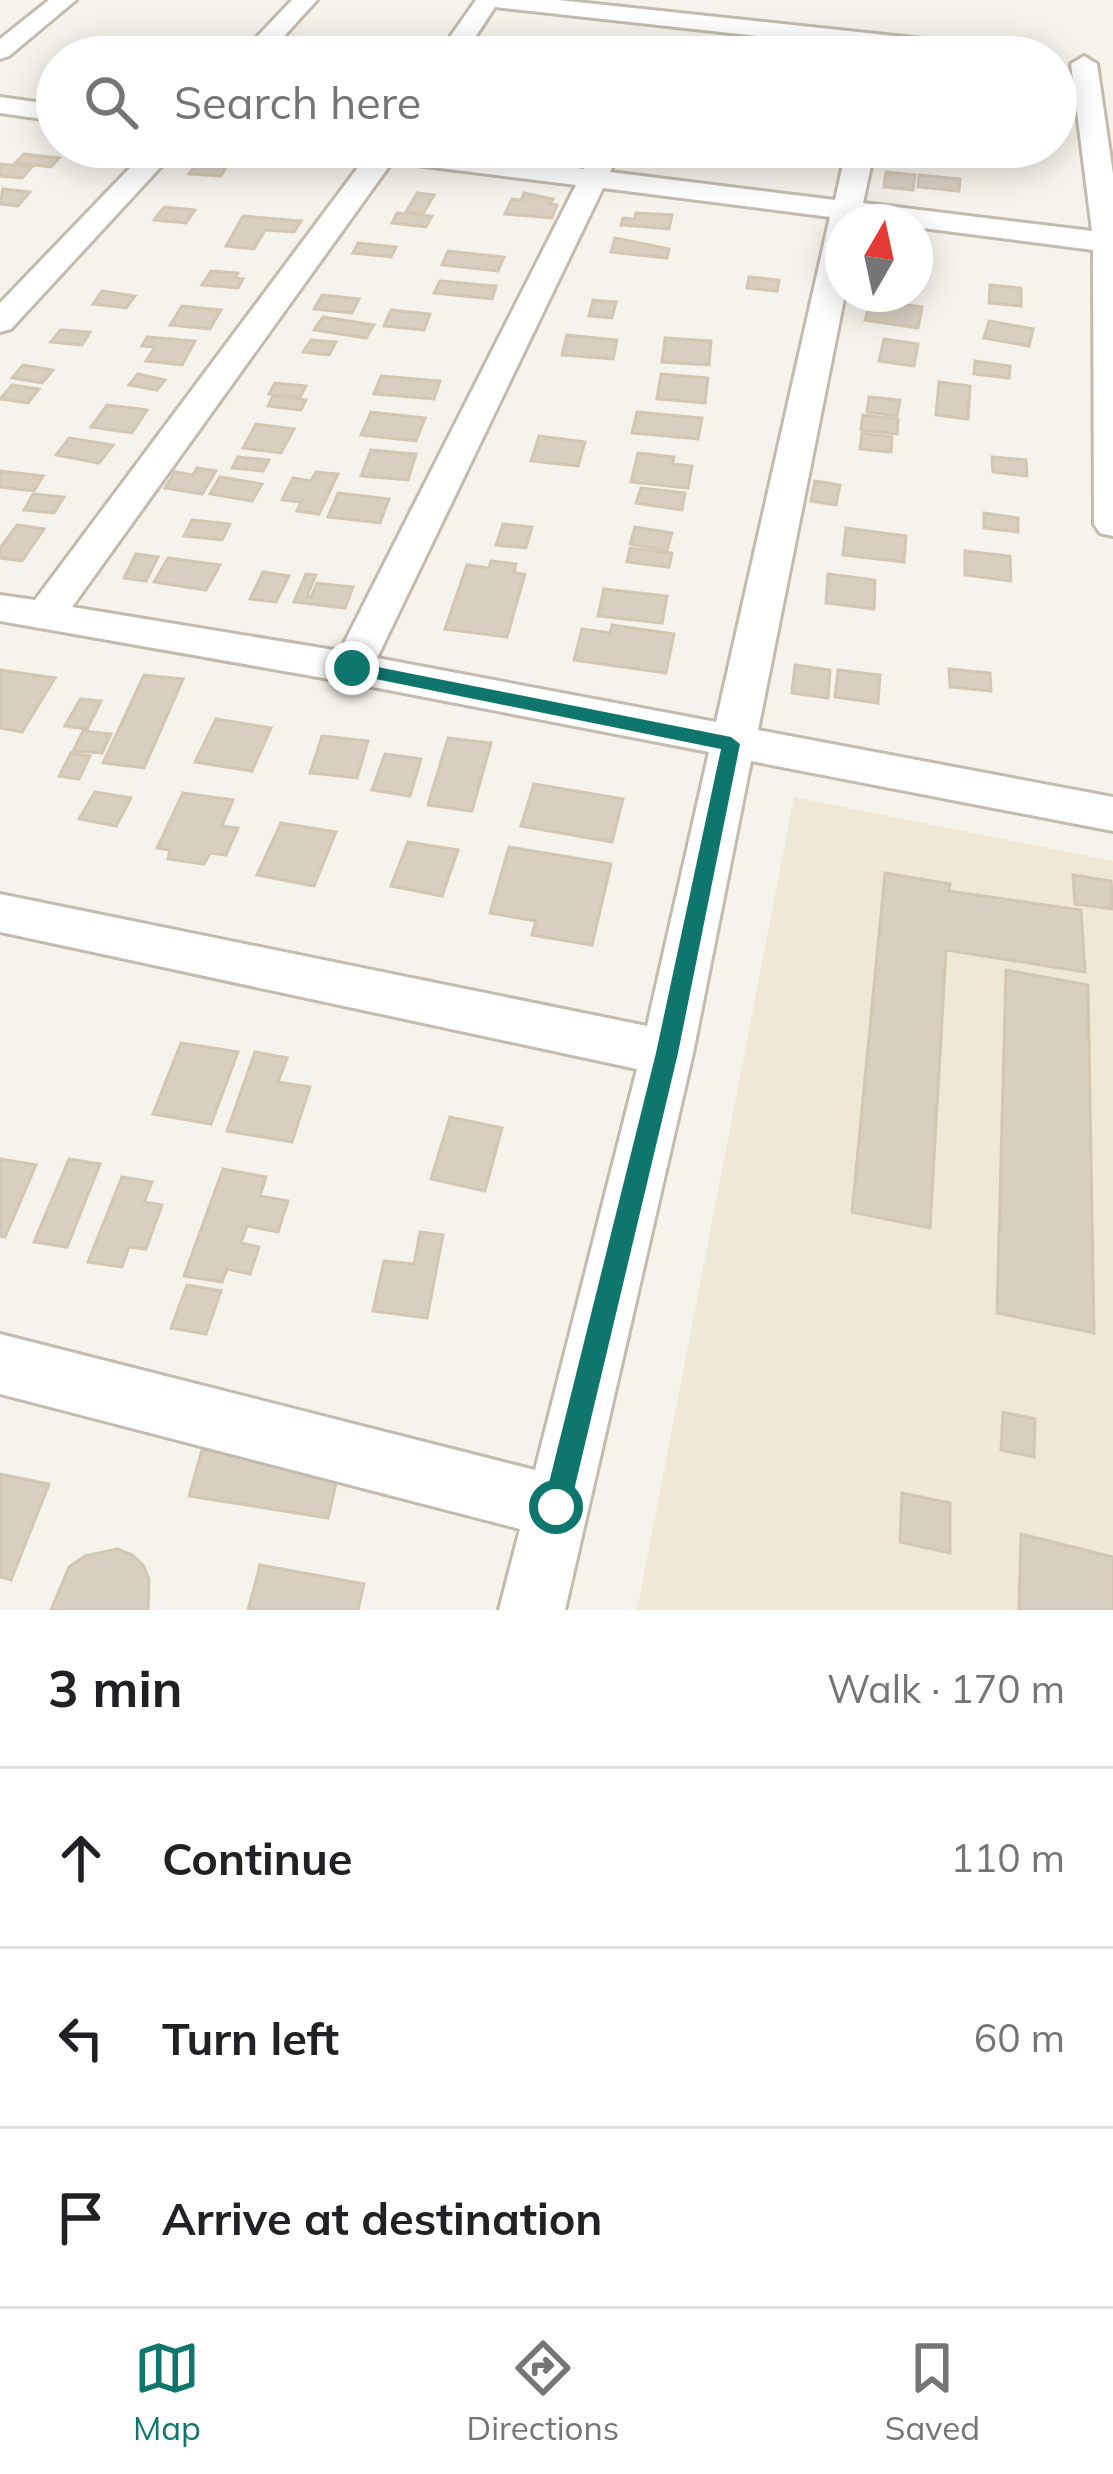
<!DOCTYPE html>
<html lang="en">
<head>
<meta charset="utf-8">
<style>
  :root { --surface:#fff; --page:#f2f2f2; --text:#202124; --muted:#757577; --line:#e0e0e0; --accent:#0f766e }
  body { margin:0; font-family:Mulish,sans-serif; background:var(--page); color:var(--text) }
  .compass { position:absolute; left:825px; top:204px; width:108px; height:108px; border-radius:50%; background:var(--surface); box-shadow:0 6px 30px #0003; rotate:9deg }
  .stop { position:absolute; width:36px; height:36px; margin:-27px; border:9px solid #0f766e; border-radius:50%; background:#fff }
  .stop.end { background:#0f766e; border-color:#fff; box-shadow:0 3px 12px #0008 }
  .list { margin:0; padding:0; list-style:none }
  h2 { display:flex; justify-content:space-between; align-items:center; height:156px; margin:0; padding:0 48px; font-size:51px }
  h2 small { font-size:39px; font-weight:400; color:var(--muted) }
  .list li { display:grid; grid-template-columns:78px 1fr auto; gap:36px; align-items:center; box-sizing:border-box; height:180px; padding:0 48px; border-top:3px solid var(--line) }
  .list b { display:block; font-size:45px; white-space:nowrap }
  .list em { font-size:39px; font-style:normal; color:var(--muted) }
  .icon { flex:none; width:66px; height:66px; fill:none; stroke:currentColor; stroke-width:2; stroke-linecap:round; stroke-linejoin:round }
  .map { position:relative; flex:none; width:1113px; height:1610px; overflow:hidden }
  .search { position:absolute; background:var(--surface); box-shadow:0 6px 30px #0003; left:36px; right:36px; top:36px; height:132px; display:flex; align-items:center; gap:30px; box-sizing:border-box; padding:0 42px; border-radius:66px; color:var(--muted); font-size:45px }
  .sheet { height:696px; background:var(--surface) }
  nav { display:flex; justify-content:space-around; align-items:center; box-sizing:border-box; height:168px; border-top:3px solid var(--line); background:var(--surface); font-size:33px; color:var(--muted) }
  nav a { display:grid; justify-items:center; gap:6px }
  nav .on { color:var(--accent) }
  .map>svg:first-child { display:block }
  .education { fill:#efe8d6 }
  .building { fill:#d8cfc1; stroke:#d3c7b4; stroke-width:3 }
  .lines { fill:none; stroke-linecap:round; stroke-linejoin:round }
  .street-casing { stroke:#c2bbae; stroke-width:6 }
  .street { fill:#fff; fill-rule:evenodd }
  .route { fill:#0f766e }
</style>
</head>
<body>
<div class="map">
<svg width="1113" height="1610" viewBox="0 0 1113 1610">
  <rect width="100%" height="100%" fill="#f6f3ec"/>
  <path class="education" d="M 794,797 L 1113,861 L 1113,1610 L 637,1610 Z"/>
  <g class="building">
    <path d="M 292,37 L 325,40 L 317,52 L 283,50 Z"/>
    <path d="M 501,42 L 530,44 L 523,57 L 494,57 Z"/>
    <path d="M 24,154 L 59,158 L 51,167 L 15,163 Z"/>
    <path d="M 198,160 L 229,162 L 221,176 L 189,174 Z"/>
    <path d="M 0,164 L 32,167 L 22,178 L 0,176 Z"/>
    <path d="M 886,172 L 915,175 L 913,190 L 884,187 Z"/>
    <path d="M 919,175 L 960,179 L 959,191 L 918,187 Z"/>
    <path d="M 3,189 L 30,192 L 18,206 L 0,204 Z"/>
    <path d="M 417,193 L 434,195 L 423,214 L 406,212 Z"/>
    <path d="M 524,193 L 553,199 L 550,204 L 557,205 L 552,218 L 505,214 L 512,199 L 521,200 Z"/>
    <path d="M 164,207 L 195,210 L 186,223 L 154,220 Z"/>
    <path d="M 397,213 L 432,216 L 426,227 L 392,223 Z"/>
    <path d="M 636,213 L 672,215 L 669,229 L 621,225 L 623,218 L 635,219 Z"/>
    <path d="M 243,216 L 301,221 L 294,232 L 265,230 L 254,249 L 226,246 Z"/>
    <path d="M 615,238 L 669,249 L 667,258 L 611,252 Z"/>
    <path d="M 358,243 L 396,247 L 391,257 L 353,253 Z"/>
    <path d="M 448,251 L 504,257 L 498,271 L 442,265 Z"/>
    <path d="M 211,271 L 238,273 L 235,278 L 243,279 L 238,288 L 202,285 Z"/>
    <path d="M 749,277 L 779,280 L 777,291 L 747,288 Z"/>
    <path d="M 440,281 L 496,286 L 492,299 L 434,293 Z"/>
    <path d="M 990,285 L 1021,288 L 1021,306 L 989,303 Z"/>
    <path d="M 102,291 L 135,296 L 126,308 L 93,304 Z"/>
    <path d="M 322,295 L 359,299 L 352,313 L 314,309 Z"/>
    <path d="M 593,300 L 616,302 L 612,318 L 589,316 Z"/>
    <path d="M 871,300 L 922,307 L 918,328 L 865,320 Z"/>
    <path d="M 182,306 L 221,310 L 210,329 L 170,325 Z"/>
    <path d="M 391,310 L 430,314 L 424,330 L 384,326 Z"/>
    <path d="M 323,317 L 374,325 L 366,338 L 314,330 Z"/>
    <path d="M 989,321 L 1033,329 L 1029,346 L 984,338 Z"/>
    <path d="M 60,330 L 90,332 L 82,345 L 51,342 Z"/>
    <path d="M 567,335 L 617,340 L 613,359 L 562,355 Z"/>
    <path d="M 147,337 L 195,341 L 182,365 L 146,361 L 155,347 L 142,346 Z"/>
    <path d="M 665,338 L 711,341 L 709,365 L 662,362 Z"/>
    <path d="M 884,339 L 918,344 L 914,366 L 879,361 Z"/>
    <path d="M 311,340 L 336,342 L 329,355 L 303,352 Z"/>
    <path d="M 975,361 L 1010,366 L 1009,378 L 974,374 Z"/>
    <path d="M 23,365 L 53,370 L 42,383 L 12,378 Z"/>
    <path d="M 138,374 L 165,380 L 157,390 L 129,385 Z"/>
    <path d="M 661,374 L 708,378 L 705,403 L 657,399 Z"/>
    <path d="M 381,376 L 440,381 L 434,399 L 374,394 Z"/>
    <path d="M 939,382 L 970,386 L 968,419 L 936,415 Z"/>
    <path d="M 275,383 L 306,386 L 300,397 L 269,394 Z"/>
    <path d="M 12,385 L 39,389 L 28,403 L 0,399 Z"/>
    <path d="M 273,396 L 306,400 L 301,410 L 268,406 Z"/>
    <path d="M 869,397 L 900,400 L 897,416 L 867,412 Z"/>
    <path d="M 107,405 L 147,410 L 132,433 L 91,427 Z"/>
    <path d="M 371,412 L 425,418 L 416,441 L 361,435 Z"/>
    <path d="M 637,412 L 702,418 L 698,439 L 632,433 Z"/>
    <path d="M 863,415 L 898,419 L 897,434 L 861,430 Z"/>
    <path d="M 256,424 L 294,429 L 281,453 L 243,448 Z"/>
    <path d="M 862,433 L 892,437 L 891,452 L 860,449 Z"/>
    <path d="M 539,436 L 585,442 L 578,466 L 531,461 Z"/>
    <path d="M 69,438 L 113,445 L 99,463 L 56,455 Z"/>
    <path d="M 371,450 L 416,454 L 408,480 L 361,476 Z"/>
    <path d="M 638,453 L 674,457 L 672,464 L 692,466 L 688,488 L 631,482 Z"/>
    <path d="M 238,457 L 269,460 L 263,471 L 232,468 Z"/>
    <path d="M 992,457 L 1026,460 L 1027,476 L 993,472 Z"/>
    <path d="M 197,468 L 216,471 L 202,494 L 165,488 L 175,472 L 193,475 Z"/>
    <path d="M 0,471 L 43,476 L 34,491 L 0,487 Z"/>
    <path d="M 316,472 L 338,474 L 319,514 L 297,511 L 301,502 L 282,500 L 293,478 L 311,481 Z"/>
    <path d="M 220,477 L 262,484 L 252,501 L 210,494 Z"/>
    <path d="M 815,481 L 840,485 L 836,505 L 811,501 Z"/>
    <path d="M 641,488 L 685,493 L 682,510 L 636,503 Z"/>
    <path d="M 338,493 L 389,499 L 380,523 L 328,517 Z"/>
    <path d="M 33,494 L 64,497 L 54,513 L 24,510 Z"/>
    <path d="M 984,513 L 1018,518 L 1018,532 L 984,528 Z"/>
    <path d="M 192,520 L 230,524 L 222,540 L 184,536 Z"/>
    <path d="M 503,524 L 532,527 L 526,548 L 496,545 Z"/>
    <path d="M 17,525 L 44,529 L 22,561 L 0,558 L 0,548 Z"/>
    <path d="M 635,527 L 672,533 L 667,550 L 630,544 Z"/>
    <path d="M 846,528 L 906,536 L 904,562 L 843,555 Z"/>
    <path d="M 630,548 L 672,553 L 669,567 L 627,562 Z"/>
    <path d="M 965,551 L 1010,556 L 1011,581 L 965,575 Z"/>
    <path d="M 136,554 L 158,557 L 146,581 L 124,578 Z"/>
    <path d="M 168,558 L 220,565 L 206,590 L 154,582 Z"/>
    <path d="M 491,561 L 516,564 L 514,573 L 525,574 L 507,637 L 445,629 L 467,565 L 489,568 Z"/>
    <path d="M 263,572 L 289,576 L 276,602 L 250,599 Z"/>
    <path d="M 306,574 L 316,575 L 307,596 L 311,597 L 317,583 L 353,587 L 345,608 L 294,602 Z"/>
    <path d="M 828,574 L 875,580 L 874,609 L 826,603 Z"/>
    <path d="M 604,589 L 667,596 L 662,623 L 598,616 Z"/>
    <path d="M 612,625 L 674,634 L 666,673 L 574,660 L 582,629 L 610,633 Z"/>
    <path d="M 795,665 L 830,670 L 828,698 L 792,693 Z"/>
    <path d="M 949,669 L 990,673 L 991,691 L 950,687 Z"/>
    <path d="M 0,670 L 55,678 L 22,732 L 0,728 Z"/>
    <path d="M 838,670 L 880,675 L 878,703 L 835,697 Z"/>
    <path d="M 144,675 L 183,679 L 144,768 L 103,763 Z"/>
    <path d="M 80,699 L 101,701 L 87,729 L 65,726 Z"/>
    <path d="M 216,719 L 271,728 L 252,771 L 195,762 Z"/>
    <path d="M 83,731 L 111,734 L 102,753 L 73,751 Z"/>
    <path d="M 322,736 L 368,741 L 357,778 L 310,773 Z"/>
    <path d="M 448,738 L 491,743 L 472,811 L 428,805 Z"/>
    <path d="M 71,753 L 90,756 L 79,779 L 59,776 Z"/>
    <path d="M 385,754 L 421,759 L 410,796 L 372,790 Z"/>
    <path d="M 534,784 L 623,799 L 612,842 L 521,826 Z"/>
    <path d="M 95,792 L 131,798 L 116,826 L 79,819 Z"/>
    <path d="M 183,793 L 233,800 L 222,826 L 238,828 L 226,855 L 210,853 L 204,864 L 168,859 L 170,850 L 157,848 Z"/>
    <path d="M 281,823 L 336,832 L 314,886 L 257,875 Z"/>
    <path d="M 408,842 L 458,850 L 442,896 L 391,886 Z"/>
    <path d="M 509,847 L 611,864 L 592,945 L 532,935 L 536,921 L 490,913 Z"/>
    <path d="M 885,873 L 950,884 L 949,891 L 1081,910 L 1085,972 L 946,950 L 930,1228 L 852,1212 Z"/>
    <path d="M 1073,875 L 1111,881 L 1113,909 L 1075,904 Z"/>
    <path d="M 1006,970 L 1088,985 L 1094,1333 L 997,1313 Z"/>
    <path d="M 181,1043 L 238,1052 L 211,1124 L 153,1114 Z"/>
    <path d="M 255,1052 L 287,1058 L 278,1082 L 310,1087 L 292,1142 L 227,1131 Z"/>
    <path d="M 450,1117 L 502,1128 L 485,1191 L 431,1179 Z"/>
    <path d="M 0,1159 L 36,1165 L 5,1237 L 0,1236 Z"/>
    <path d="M 69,1159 L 100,1164 L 67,1247 L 34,1242 Z"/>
    <path d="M 223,1169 L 266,1177 L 260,1196 L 288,1201 L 278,1232 L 247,1226 L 241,1243 L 259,1247 L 250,1274 L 227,1269 L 222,1282 L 184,1276 Z"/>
    <path d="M 122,1177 L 152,1182 L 144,1202 L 162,1205 L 146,1249 L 129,1247 L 122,1267 L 88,1262 Z"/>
    <path d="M 420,1232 L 443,1235 L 427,1318 L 373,1311 L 384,1261 L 414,1264 Z"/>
    <path d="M 187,1285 L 221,1291 L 206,1334 L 171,1328 Z"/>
    <path d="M 1003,1412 L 1035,1419 L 1034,1457 L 1001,1450 Z"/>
    <path d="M 202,1450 L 339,1471 L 328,1518 L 189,1496 Z"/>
    <path d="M 0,1474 L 49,1484 L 11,1580 L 0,1577 Z"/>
    <path d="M 902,1493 L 950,1503 L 950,1553 L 900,1542 Z"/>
    <path d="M 1021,1534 L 1113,1557 L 1113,1610 L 1019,1610 Z"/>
    <path d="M 117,1549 L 132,1555 L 143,1565 L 149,1579 L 148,1610 L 51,1610 L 69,1567 L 85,1556 Z"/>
    <path d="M 260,1565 L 364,1584 L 358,1610 L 248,1610 Z"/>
  </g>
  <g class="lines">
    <defs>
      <g id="street">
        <path d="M 49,0 L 76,0 L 9,56 L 0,59 L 0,39 Z"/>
        <path d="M 292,0 L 317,0 L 265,57 L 238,57 Z"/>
        <path d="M 476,0 L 558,0 L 1016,49 L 1029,57 L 947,57 L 495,7 L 462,57 L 436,57 Z"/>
        <path d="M 1084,56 L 1097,64 L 1113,174 L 1113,536 L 1100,533 L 1094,524 L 1093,250 L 915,227 L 915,222 L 843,222 L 845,294 L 758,730 L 1113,797 L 1113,831 L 751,761 L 693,1053 L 565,1610 L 499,1610 L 520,1529 L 0,1394 L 0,1334 L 535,1470 L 637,1069 L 0,932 L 0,894 L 647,1026 L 709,752 L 352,683 L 0,621 L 0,595 L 35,600 L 365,158 L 332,153 L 328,147 L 409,147 L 584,169 L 595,148 L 610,147 L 619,154 L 610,172 L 835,200 L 847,147 L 875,147 L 863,203 L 1092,231 L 1071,64 ZM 392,162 L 576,185 L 340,651 L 72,607 ZM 603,188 L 830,217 L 716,722 L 377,658 Z"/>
        <path d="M 0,97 L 57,105 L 57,121 L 0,113 Z"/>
        <path d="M 150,147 L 179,147 L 11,329 L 0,332 L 0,303 Z"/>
      </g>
    </defs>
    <use href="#street" class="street-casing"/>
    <use href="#street" class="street"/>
  </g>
  <path class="route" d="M 352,662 L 731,737 L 740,744 L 678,1053 L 570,1507 L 566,1517 L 556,1521 L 547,1517 L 543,1507 L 656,1053 L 721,749 L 346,673 L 343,668 Z"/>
</svg>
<svg class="compass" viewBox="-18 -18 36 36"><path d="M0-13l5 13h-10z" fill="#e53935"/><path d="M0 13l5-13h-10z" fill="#757577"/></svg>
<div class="stop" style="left:556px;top:1507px"></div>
<div class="stop end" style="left:352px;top:668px"></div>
<div class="search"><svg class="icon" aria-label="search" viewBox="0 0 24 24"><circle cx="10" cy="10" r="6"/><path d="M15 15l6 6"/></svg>Search here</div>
</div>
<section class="sheet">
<h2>3 min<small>Walk · 170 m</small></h2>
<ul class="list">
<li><svg class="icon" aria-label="ahead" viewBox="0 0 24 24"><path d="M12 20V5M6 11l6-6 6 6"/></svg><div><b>Continue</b></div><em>110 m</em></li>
<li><svg class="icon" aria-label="left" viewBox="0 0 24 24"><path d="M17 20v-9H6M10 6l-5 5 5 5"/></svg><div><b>Turn left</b></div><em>60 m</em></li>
<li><svg class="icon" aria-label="arrive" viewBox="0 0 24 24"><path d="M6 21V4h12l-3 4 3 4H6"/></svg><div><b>Arrive at destination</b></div></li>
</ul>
</section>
<nav>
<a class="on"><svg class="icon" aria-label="map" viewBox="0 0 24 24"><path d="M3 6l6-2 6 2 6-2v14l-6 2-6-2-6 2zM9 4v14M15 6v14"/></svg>Map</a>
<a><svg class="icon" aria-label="directions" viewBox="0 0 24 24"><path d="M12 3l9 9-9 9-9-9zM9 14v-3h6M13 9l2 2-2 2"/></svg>Directions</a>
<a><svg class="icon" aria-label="saved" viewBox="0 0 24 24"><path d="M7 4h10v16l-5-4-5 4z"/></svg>Saved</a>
</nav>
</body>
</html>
